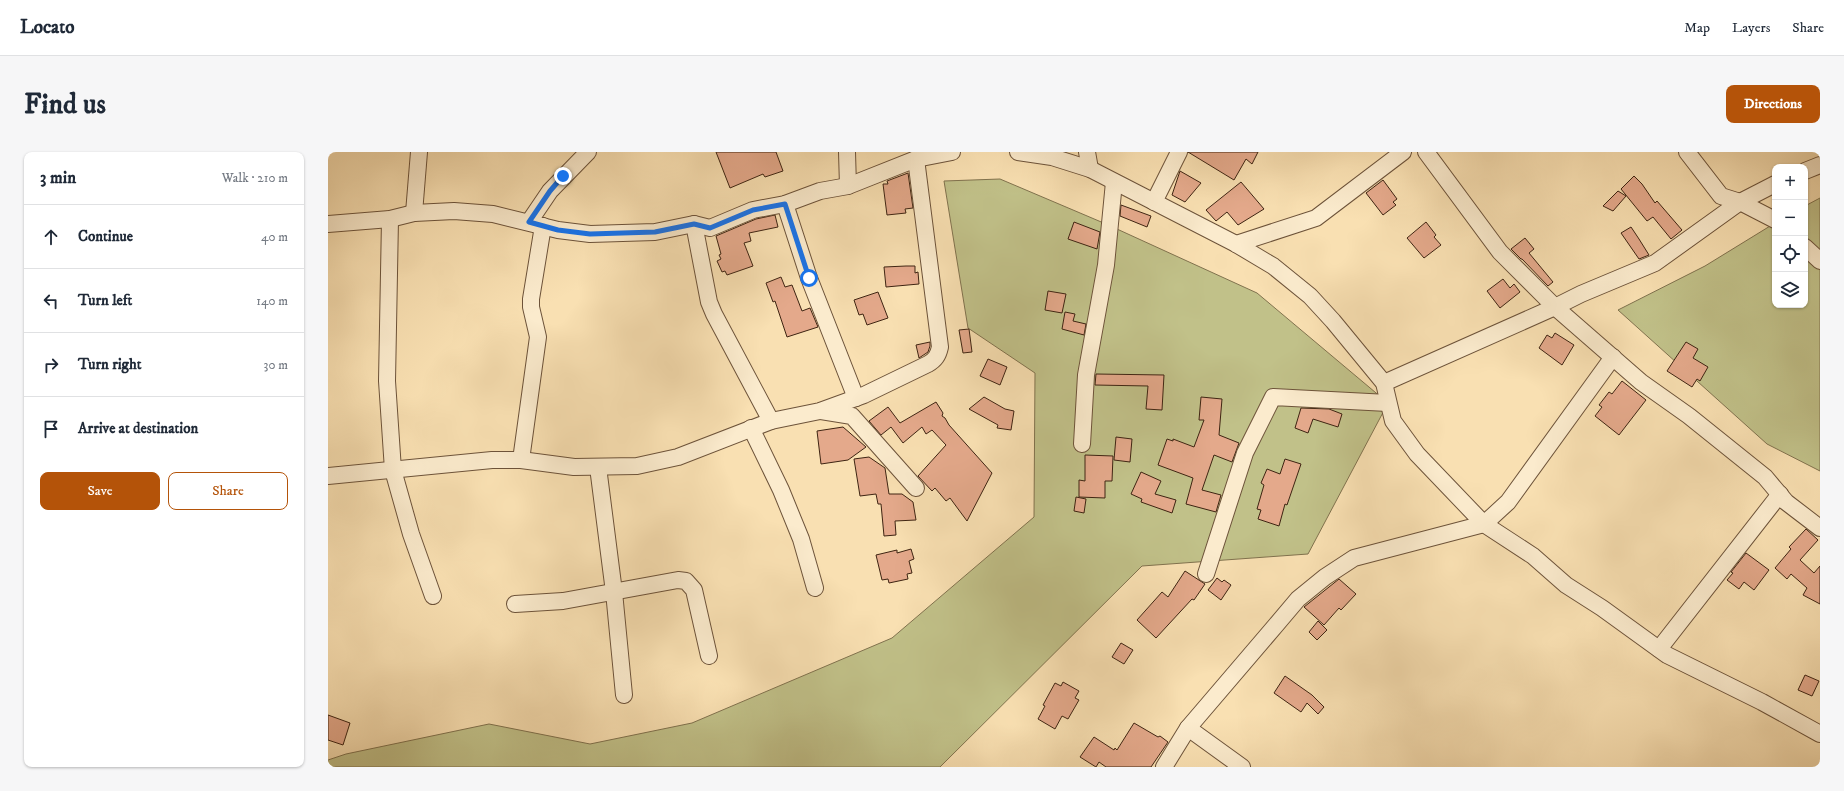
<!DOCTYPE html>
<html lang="en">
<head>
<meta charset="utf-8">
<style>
  :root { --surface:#fff; --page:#f6f6f7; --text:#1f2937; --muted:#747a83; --line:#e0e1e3; --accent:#b45309 }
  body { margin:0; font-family:"IM FELL DW Pica",serif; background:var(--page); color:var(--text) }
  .controls { position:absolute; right:12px; top:12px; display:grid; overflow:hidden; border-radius:8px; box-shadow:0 1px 3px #0004 }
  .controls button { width:36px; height:36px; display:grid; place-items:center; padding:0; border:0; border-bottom:1px solid var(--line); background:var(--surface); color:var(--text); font:20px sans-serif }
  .stop { position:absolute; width:12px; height:12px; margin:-9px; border:3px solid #1a73e8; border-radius:50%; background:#fff }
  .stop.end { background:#1a73e8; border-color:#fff; box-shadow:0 1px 4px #0008 }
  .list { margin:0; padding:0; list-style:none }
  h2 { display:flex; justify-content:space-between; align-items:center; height:52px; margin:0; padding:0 16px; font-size:17px }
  h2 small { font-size:13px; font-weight:400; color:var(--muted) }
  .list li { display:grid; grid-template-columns:26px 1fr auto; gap:12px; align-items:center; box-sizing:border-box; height:64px; padding:0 16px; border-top:1px solid var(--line) }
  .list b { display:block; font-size:15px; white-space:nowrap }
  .list em { font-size:13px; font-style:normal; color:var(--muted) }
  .actions { display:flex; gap:8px; padding:12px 16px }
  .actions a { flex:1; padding:9px 0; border:1px solid var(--accent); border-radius:8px; text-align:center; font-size:14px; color:var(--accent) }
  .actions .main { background:var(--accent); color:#fff }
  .icon { flex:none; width:22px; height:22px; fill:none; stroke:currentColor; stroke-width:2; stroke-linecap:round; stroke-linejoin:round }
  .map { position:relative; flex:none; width:1492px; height:615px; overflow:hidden; border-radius:8px }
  header { display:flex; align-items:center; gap:24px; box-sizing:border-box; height:56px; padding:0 20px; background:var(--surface); border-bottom:1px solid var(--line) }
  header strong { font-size:19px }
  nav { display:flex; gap:22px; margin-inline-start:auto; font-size:14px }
  .intro { display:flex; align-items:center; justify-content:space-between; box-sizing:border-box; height:96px; padding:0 24px }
  h1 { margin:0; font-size:28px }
  .button { padding:10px 18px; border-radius:8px; background:var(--accent); color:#fff; font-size:14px; font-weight:700 }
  main { display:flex; gap:24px; padding:0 24px }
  aside { flex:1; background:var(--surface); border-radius:8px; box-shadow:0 1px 3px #0004 }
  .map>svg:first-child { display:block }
  .green { fill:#c1c189; stroke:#80724e }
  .building { fill:#e4a98b; stroke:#3e2412 }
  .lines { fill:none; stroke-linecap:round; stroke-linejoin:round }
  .minor-casing { stroke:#6d533a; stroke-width:18 }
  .minor { stroke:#fbebcd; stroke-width:16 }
  .route { stroke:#1a73e8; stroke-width:5 }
</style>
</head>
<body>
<header>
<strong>Locato</strong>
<nav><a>Map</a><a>Layers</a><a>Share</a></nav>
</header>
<div class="intro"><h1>Find us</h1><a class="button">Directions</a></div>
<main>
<aside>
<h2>3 min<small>Walk · 210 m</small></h2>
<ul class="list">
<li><svg class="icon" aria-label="ahead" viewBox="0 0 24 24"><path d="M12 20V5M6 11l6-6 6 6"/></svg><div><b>Continue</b></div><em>40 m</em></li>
<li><svg class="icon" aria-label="left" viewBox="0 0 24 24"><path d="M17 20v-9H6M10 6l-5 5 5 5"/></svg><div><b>Turn left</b></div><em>140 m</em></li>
<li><svg class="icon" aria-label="right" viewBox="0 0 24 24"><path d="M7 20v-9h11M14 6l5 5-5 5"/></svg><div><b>Turn right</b></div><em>30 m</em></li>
<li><svg class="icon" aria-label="arrive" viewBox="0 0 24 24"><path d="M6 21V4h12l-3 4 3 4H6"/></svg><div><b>Arrive at destination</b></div></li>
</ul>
<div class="actions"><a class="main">Save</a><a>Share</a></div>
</aside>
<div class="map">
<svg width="1492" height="615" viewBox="0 0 1492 615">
  <rect width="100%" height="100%" fill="#f9e0b2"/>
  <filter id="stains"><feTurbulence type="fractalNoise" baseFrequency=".005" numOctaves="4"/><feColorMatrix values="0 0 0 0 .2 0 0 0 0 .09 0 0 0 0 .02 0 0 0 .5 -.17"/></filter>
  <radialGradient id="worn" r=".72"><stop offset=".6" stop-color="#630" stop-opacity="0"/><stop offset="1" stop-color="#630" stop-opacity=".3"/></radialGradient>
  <g class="green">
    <path d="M 672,27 L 778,72 L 929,141 L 1060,251 L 980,402 L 814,414 L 612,615 L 0,615 L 0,608 L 18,602 L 161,572 L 262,592 L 364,571 L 564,486 L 706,365 L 707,221 L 640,176 L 616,29 Z"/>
    <path d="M 1492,46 L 1492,319 L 1439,292 L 1290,158 L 1377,114 L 1447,71 L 1447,153 L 1477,153 L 1477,54 Z"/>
  </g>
  <g class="building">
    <path d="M 388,0 L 448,0 L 455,19 L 437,25 L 435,22 L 402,36 Z"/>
    <path d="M 860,0 L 930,0 L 924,12 L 918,7 L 906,28 Z"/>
    <path d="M 852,19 L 873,31 L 857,50 L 844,43 Z"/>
    <path d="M 580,21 L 585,56 L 577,57 L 578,61 L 559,63 L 555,32 L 560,32 L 559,29 Z"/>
    <path d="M 1306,24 L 1314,32 L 1327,51 L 1329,49 L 1354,78 L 1343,87 L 1325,65 L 1319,69 L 1293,37 Z"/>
    <path d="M 1055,28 L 1069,47 L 1065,50 L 1068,53 L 1055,63 L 1038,41 Z"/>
    <path d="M 913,30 L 936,57 L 910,73 L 899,60 L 888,69 L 878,58 Z"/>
    <path d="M 1290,39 L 1298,44 L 1285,59 L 1275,54 Z"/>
    <path d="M 793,53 L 823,64 L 819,75 L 792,64 Z"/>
    <path d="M 447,63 L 450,75 L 421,81 L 423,89 L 416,91 L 425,114 L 399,123 L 397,119 L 394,120 L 389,109 L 393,107 L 391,103 L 393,102 L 388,84 L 428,67 Z"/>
    <path d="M 746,70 L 772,80 L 769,97 L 740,87 Z"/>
    <path d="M 1098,70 L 1108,83 L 1106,85 L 1113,93 L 1096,106 L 1079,86 Z"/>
    <path d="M 1303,75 L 1311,87 L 1321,103 L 1311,107 L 1293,81 Z"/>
    <path d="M 1197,86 L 1206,97 L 1201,101 L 1225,130 L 1220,134 L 1194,107 L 1193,107 L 1183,97 Z"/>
    <path d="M 578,114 L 587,114 L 587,121 L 590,120 L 591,132 L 558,135 L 556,115 Z"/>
    <path d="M 453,125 L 457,135 L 464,133 L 474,159 L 482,156 L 490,175 L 459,185 L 447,149 L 445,150 L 438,131 Z"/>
    <path d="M 1175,127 L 1182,136 L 1186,132 L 1192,140 L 1172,156 L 1159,139 Z"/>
    <path d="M 720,139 L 738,142 L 734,161 L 717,158 Z"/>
    <path d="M 550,140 L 560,166 L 539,173 L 535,162 L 531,163 L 526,148 Z"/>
    <path d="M 737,160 L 747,162 L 745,169 L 758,172 L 756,183 L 734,177 Z"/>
    <path d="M 641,177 L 644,200 L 635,201 L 631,178 Z"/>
    <path d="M 1227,181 L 1246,193 L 1234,213 L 1211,196 L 1219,183 L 1224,186 Z"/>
    <path d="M 602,190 L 602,194 L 600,200 L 591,206 L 588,193 Z"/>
    <path d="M 1358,190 L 1370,197 L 1365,206 L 1380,215 L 1372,229 L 1369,227 L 1364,235 L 1339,219 Z"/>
    <path d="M 660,207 L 679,215 L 672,233 L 652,224 Z"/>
    <path d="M 768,222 L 836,223 L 834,258 L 818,257 L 820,234 L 767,233 Z"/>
    <path d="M 1294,229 L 1318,248 L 1291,283 L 1267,264 L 1274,255 L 1271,253 L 1281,240 L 1284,242 Z"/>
    <path d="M 656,245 L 677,257 L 686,259 L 683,278 L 669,276 L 670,273 L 641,257 Z"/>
    <path d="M 873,245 L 894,247 L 891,283 L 911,291 L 904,310 L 886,303 L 874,338 L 893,343 L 888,360 L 858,352 L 865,326 L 830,313 L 839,287 L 845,289 L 845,287 L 866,295 L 876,268 L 871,268 Z"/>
    <path d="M 608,250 L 615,261 L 614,264 L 617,266 L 621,273 L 664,321 L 639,369 L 622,346 L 618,349 L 607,336 L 604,339 L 590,324 L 618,293 L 604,278 L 598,282 L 594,275 L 575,291 L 563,275 L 553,283 L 541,269 L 560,255 L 572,271 Z"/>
    <path d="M 973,256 L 1001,257 L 1014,262 L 1010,275 L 985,267 L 980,281 L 967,276 Z"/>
    <path d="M 515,275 L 538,295 L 520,308 L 493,312 L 489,279 Z"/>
    <path d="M 788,285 L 804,287 L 802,310 L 786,308 Z"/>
    <path d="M 757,303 L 785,304 L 784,329 L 777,329 L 777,346 L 751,345 L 751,328 L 757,329 Z"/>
    <path d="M 541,305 L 557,316 L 561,342 L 574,342 L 585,350 L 588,368 L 567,369 L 568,383 L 556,384 L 553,352 L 550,352 L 548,342 L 532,344 L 526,307 Z"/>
    <path d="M 957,307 L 973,312 L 959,353 L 957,352 L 951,374 L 930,367 L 933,358 L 929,357 L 936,333 L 933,331 L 939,317 L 952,322 Z"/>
    <path d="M 813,320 L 833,329 L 827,342 L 848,348 L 844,361 L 813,350 L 814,347 L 803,342 Z"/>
    <path d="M 748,345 L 758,347 L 756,361 L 746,359 Z"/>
    <path d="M 1478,377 L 1490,388 L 1472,408 L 1486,421 L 1492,414 L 1492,452 L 1475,443 L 1479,436 L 1463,422 L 1459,427 L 1447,416 L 1463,397 L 1461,395 Z"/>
    <path d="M 583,397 L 586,407 L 581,409 L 584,421 L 579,422 L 580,427 L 561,431 L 560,427 L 554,428 L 548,403 L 569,398 L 569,401 Z"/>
    <path d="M 1418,401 L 1441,418 L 1426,438 L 1416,430 L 1411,437 L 1399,428 L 1405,421 L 1403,420 Z"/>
    <path d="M 857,419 L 877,432 L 866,448 L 864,447 L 828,486 L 809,468 L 834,440 L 840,445 Z"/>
    <path d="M 889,426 L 894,430 L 896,428 L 903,433 L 893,448 L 880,438 Z"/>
    <path d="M 1011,427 L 1028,442 L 1013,458 L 1011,456 L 996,473 L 976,455 Z"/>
    <path d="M 990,469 L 999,478 L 989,488 L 981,480 Z"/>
    <path d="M 793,491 L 805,498 L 796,512 L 784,505 Z"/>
    <path d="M 1477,523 L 1491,529 L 1484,544 L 1470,538 Z"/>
    <path d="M 957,524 L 984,543 L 996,555 L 990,562 L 979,551 L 973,560 L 946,541 Z"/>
    <path d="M 735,530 L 751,539 L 747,546 L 751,548 L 740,567 L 734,564 L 727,577 L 710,567 L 717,554 L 715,553 L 727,531 L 733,534 Z"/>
    <path d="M 0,563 L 22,571 L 15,593 L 0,588 Z"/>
    <path d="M 806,571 L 830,585 L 832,584 L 840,590 L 823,615 L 778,615 L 771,610 L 768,615 L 752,605 L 766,585 L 786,598 L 787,596 L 789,598 Z"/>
  </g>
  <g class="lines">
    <defs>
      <g id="minor">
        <path d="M 519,0 L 520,34"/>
        <path d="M 690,0 L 724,5 L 762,17 L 908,92 L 945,114 L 982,144 L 1005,169 L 1056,231 L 1065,269 L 1089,302 L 1156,372 L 1205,404 L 1238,433 L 1274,456 L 1339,503 L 1434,550 L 1492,582"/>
        <path d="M 759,0 L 762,17"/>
        <path d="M 1098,0 L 1172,100 L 1227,155 L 1313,230 L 1361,264 L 1437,325 L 1458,350 L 1492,376"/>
        <path d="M 1359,0 L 1393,44 L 1412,50 L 1447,68"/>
        <path d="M 1477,19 L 1492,13"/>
        <path d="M 826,50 L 851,0"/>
        <path d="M 457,52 L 481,126 L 528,246"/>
        <path d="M 86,61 L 91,0"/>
        <path d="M 62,67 L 59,229 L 65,318 L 83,382 L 105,444"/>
        <path d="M 201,70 L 222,39 L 260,0"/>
        <path d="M 0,72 L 62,67 L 86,61 L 126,59 L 165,62 L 230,78 L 262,82 L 327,80 L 366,72 L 382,76 L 425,58 L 457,52 L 492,39 L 520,34 L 588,7 L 624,0"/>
        <path d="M 366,72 L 381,150 L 386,162 L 443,269"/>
        <path d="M 908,92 L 988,66 L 1075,0"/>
        <path d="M 1477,95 L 1492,109"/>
        <path d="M 1056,231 L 1227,155 L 1253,142 L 1327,111 L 1412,50 L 1447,32"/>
        <path d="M 493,259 L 524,264 L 588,336"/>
        <path d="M 423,276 L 453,338 L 473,387 L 487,436"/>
        <path d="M 754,292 L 758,223 L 778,113 L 786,30"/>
        <path d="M 193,308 L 210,185 L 203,155 L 203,147 L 215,74"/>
        <path d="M 270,315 L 286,440 L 296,543"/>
        <path d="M 0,324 L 164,308 L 193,308 L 246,315 L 309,314 L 350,305 L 443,269 L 492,259 L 536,243 L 600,212 C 607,208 610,204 612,195 L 588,7"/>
        <path d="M 878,422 L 917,301 L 945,245 L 1060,251"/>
        <path d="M 187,452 L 235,449 L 350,428 L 358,429 L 366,438 L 381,504"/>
        <path d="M 1331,497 L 1452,342"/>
        <path d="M 860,576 L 914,615"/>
        <path d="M 836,615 L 860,576 L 948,473 L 970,447 L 997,425 L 1026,406 L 1156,372 L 1180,350 L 1285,205"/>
      </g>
    </defs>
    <use href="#minor" class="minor-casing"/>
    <use href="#minor" class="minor"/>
  </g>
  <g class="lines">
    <path class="route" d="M 235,24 L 222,39 L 201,70 L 230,78 L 262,82 L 327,80 L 366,72 L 382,76 L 425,58 L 457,52 L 481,126"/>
  </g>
  <rect width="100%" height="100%" filter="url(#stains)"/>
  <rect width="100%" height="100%" fill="url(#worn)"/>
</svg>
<div class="controls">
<button>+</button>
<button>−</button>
<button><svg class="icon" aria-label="locate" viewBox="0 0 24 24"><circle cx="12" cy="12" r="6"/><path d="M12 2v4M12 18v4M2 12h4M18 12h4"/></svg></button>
<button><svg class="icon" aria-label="layers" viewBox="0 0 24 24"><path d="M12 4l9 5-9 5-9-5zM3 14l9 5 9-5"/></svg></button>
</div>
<div class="stop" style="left:481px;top:126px"></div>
<div class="stop end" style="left:235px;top:24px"></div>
</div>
</main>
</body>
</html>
